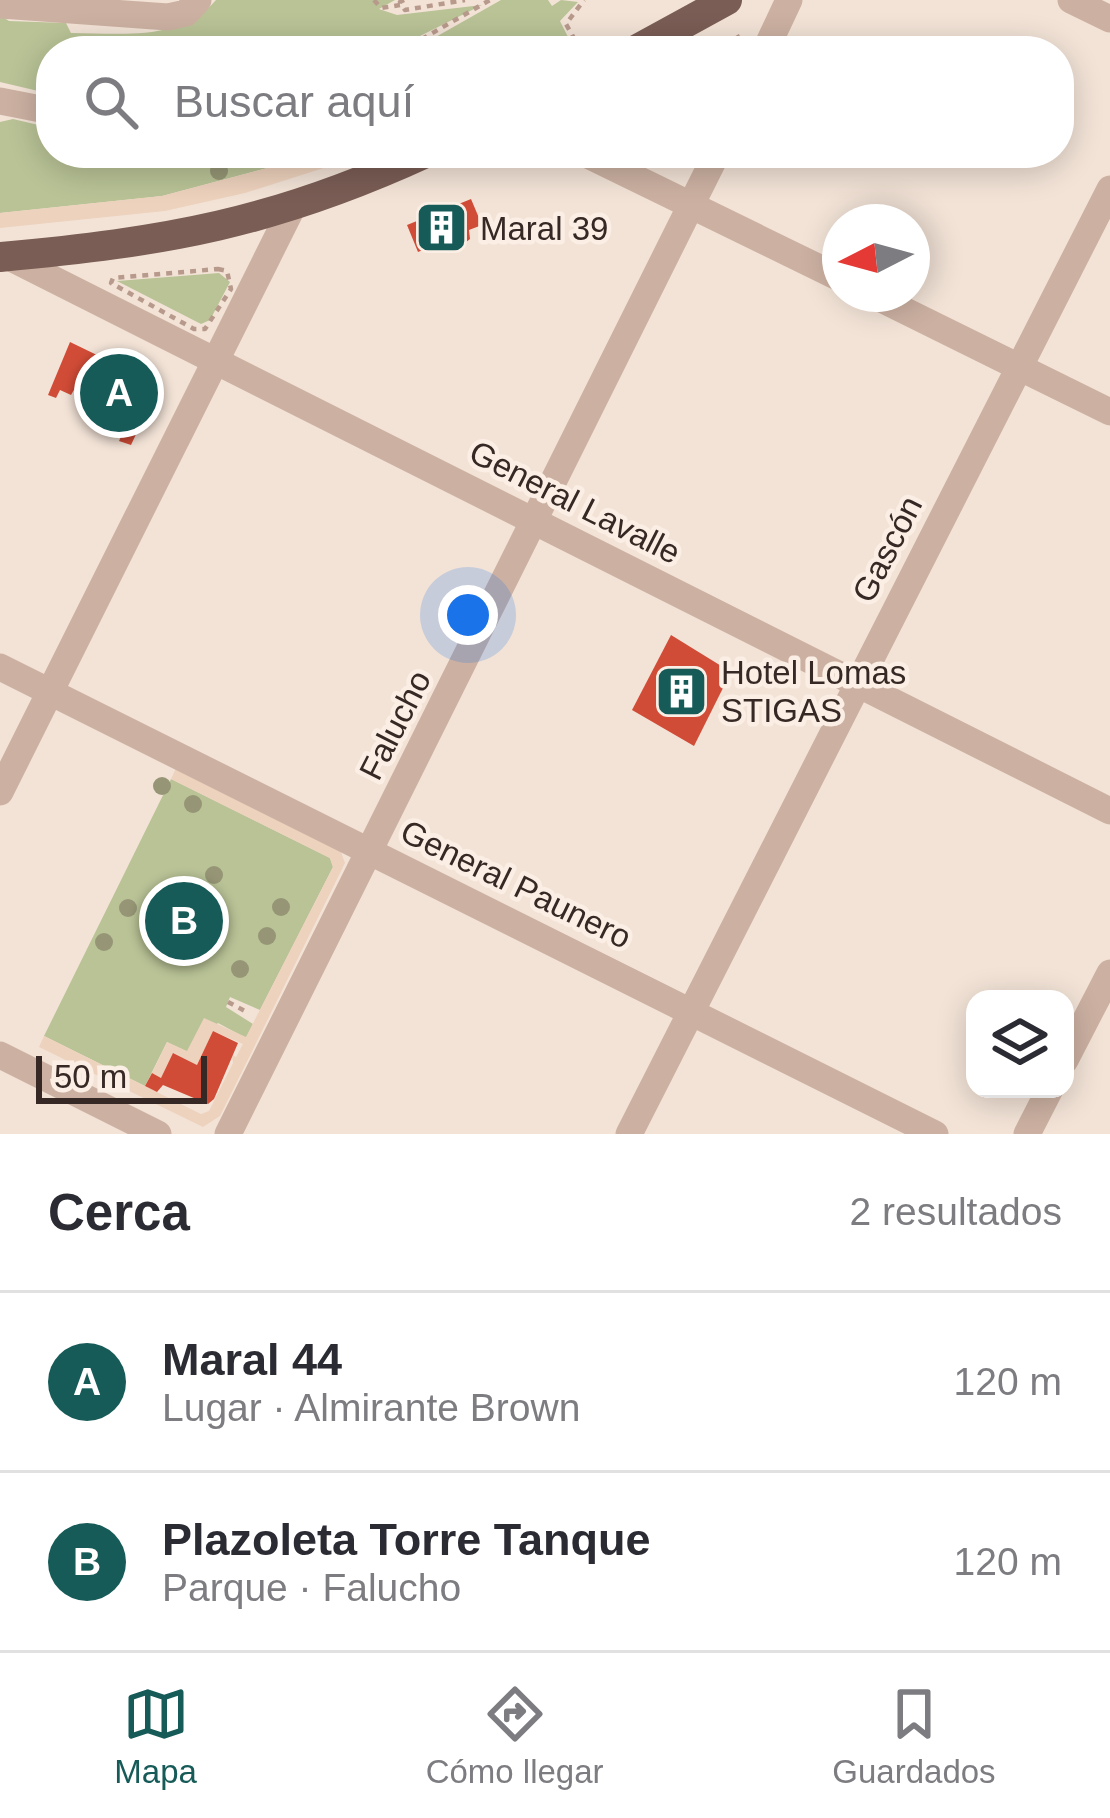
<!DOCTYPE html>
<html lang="es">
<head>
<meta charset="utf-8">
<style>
  :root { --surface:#fff; --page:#f2f2f3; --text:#2b2b33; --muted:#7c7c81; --line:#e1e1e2; --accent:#175b58 }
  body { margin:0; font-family:Arial,sans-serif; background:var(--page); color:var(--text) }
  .controls { position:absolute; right:36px; bottom:36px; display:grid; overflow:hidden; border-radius:24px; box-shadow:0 6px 30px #0003 }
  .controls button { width:108px; height:108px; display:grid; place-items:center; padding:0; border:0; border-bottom:3px solid var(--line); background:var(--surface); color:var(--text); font:60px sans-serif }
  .compass { position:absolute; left:822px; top:204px; width:108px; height:108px; border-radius:50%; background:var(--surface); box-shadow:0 6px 30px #0003; rotate:264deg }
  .scale { position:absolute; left:36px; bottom:30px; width:171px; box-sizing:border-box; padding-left:12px; border:6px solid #362925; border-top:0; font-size:33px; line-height:42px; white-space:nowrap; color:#362925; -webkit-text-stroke:9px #fbeee4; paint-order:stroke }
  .you { position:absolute; left:468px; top:615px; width:42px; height:42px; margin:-30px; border:9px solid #fff; border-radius:50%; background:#1a73e8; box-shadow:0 0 0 18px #1a73e833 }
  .badge { display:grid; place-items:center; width:78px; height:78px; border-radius:50%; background:var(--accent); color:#fff; font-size:39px; font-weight:700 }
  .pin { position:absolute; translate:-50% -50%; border:6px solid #fff; box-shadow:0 3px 12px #0006 }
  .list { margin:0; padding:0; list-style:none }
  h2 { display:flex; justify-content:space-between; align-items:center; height:156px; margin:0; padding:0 48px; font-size:51px }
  h2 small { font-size:39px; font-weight:400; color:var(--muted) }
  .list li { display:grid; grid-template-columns:78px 1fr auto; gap:36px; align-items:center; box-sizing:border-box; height:180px; padding:0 48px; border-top:3px solid var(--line) }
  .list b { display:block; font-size:45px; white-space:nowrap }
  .list p { margin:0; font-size:39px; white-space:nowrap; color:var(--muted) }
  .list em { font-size:39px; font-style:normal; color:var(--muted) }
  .icon { flex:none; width:66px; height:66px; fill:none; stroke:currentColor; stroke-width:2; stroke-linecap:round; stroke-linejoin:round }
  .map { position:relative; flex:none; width:1110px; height:1134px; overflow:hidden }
  .search { position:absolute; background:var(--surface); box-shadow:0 6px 30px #0003; left:36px; right:36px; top:36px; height:132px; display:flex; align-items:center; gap:30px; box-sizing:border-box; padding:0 42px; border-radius:48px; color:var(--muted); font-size:45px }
  .sheet { height:516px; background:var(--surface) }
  nav { display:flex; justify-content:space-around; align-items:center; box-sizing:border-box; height:168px; border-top:3px solid var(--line); background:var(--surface); font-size:33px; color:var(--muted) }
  nav a { display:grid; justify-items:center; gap:6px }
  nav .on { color:var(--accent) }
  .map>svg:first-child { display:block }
  .green { fill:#b9c396 }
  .plaza { fill:#edd2bd }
  .building { fill:#d14c37 }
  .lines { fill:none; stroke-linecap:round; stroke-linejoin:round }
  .path { stroke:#b89a8c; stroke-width:4.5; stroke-dasharray:6 6; stroke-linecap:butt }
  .minor { stroke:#ccb1a2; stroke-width:27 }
  .major { stroke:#7a5d55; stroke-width:30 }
  .tree { fill:#969676 }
  .labels { text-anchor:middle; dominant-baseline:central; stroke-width:9; stroke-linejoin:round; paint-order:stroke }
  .poi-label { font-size:33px; fill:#362925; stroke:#fbeee4; text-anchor:start }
  .street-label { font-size:33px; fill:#362925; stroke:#fbeee4 }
</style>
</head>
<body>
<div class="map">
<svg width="1110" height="1134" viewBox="0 0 1110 1134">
  <rect width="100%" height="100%" fill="#f3e3d7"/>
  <g class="green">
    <path d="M 216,0 L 395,0 L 379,9 L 397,15 L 482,5 L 390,51 L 51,51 L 51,94 L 0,82 L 0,15 L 9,21 L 66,23 L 71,33 C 122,33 180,42 216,0 Z"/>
    <path d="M 501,0 L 548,0 L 552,6 L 561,0 L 578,2 L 560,21 L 568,37 L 542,51 L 411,51 Z"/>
    <path d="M 13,119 L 51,128 L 51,153 L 324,153 L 162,196 L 0,213 L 0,122 Z"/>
    <path d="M 219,273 L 230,282 L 210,320 L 201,324 L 117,281 Z"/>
    <path d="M 171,779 L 330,858 L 333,867 L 260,1010 L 230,997 L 226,1007 L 253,1024 L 246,1038 L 218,1023 L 187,1052 L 167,1042 L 145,1086 L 44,1036 Z"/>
  </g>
  <g class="plaza">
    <path d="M 324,153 L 358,157 L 245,193 L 165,211 L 0,228 L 0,213 L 162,196 Z"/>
    <path d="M 176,768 L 341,852 L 345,863 L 220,1116 L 203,1127 L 39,1047 L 44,1036 L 201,1114 L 209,1111 L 233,1063 L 232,1055 L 236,1057 L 243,1044 L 213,1031 L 197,1065 L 174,1053 L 161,1078 L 152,1073 L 167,1042 L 187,1051 L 204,1018 L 246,1037 L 333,867 L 330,858 L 171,779 Z"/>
  </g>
  <g class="building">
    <path d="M 471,199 L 482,225 L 469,230 L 470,239 L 452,253 L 450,248 L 437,253 L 433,246 L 418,252 L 407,225 Z"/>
    <path d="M 70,342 L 159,385 L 131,445 L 119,441 L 124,430 L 112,424 L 117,412 L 75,388 L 71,395 L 60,390 L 56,398 L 48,395 Z"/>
    <path d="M 671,635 L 731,672 L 694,746 L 632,710 Z"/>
    <path d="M 213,1031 L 238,1043 L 214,1099 L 208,1104 L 163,1085 L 157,1092 L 145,1086 L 152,1073 L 161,1078 L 173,1053 L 197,1065 Z"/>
  </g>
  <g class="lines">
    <g class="path">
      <path d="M 374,0 L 381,8 L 400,5"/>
      <path d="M 404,0 L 400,2 L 405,10 L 465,0"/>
      <path d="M 575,40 L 566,24 L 584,0"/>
      <path d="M 401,51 L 490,0"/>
      <path d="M 714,51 L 745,33"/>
      <path d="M 350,153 L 351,153"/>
      <path d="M 218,269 L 227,271 L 231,289 L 205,329 L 194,329 L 111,283 L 113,278 Z"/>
      <path d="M 228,1002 L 245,1011"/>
    </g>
    <g class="minor">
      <path d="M 1071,0 L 1110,19"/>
      <path d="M 0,5 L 168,17 L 186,13 L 198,0"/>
      <path d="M 765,51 L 789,0"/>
      <path d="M 0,101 L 51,111"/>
      <path d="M 584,153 L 840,278"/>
      <path d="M 9,257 L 1110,811"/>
      <path d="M 871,294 L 1110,412"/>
      <path d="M 0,667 L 935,1134"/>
      <path d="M 0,792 L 291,210"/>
      <path d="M 0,1055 L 158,1134"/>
      <path d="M 1065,1060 L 1110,973"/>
      <path d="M 228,1134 L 717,153"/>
      <path d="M 629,1134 L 1110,189"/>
      <path d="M 1027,1134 L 1050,1089"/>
    </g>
    <g class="major">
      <path d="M 634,51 L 727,0"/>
      <path d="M 0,257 C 166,242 274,223 426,153"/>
    </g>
  </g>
  <g class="tree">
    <circle cx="219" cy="171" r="9"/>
    <circle cx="162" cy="786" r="9"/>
    <circle cx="193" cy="804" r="9"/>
    <circle cx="214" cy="875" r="9"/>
    <circle cx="281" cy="907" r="9"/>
    <circle cx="128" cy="908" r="9"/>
    <circle cx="220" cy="924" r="9"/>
    <circle cx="267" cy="936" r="9"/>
    <circle cx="104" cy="942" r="9"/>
    <circle cx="240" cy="969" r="9"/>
  </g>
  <defs>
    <symbol id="building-square" viewBox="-11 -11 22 22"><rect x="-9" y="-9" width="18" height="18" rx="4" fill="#175b58" stroke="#fbeee4"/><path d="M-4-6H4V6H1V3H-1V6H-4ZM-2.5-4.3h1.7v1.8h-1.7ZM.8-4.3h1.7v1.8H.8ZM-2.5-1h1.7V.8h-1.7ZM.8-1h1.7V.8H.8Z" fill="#fff"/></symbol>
  </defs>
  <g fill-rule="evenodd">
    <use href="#building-square" x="412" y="198" width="59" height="59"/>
    <use href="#building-square" x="652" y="662" width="59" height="59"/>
  </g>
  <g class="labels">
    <g class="poi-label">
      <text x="480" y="228">Maral 39</text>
      <text x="721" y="672">Hotel Lomas<tspan x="721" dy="38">STIGAS</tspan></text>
    </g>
    <g class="street-label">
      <text transform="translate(575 502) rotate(27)">General Lavalle</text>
      <text transform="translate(887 549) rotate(-63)">Gascón</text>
      <text transform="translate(395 725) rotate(-63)">Falucho</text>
      <text transform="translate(516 884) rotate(26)">General Paunero</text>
    </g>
  </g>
</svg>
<div class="controls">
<button><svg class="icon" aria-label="layers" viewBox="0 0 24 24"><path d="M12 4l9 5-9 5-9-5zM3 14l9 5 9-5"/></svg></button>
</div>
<svg class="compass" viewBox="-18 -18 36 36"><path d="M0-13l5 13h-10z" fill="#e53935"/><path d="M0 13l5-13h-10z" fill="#7c7c81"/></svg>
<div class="scale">50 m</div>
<div class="you"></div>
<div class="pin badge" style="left:119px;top:393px">A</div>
<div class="pin badge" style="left:184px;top:921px">B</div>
<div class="search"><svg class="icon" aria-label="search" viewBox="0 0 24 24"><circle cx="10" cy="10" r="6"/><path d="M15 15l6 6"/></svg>Buscar aquí</div>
</div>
<section class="sheet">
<h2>Cerca<small>2 resultados</small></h2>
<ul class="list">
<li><span class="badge">A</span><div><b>Maral 44</b><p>Lugar · Almirante Brown</p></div><em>120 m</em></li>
<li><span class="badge">B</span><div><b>Plazoleta Torre Tanque</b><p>Parque · Falucho</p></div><em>120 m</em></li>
</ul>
</section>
<nav>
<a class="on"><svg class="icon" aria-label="map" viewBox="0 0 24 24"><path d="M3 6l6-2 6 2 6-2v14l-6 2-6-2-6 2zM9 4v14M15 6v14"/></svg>Mapa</a>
<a><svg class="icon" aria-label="directions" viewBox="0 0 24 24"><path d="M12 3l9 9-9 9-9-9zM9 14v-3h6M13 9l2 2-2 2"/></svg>Cómo llegar</a>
<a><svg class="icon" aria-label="saved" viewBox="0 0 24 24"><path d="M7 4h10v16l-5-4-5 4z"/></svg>Guardados</a>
</nav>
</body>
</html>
